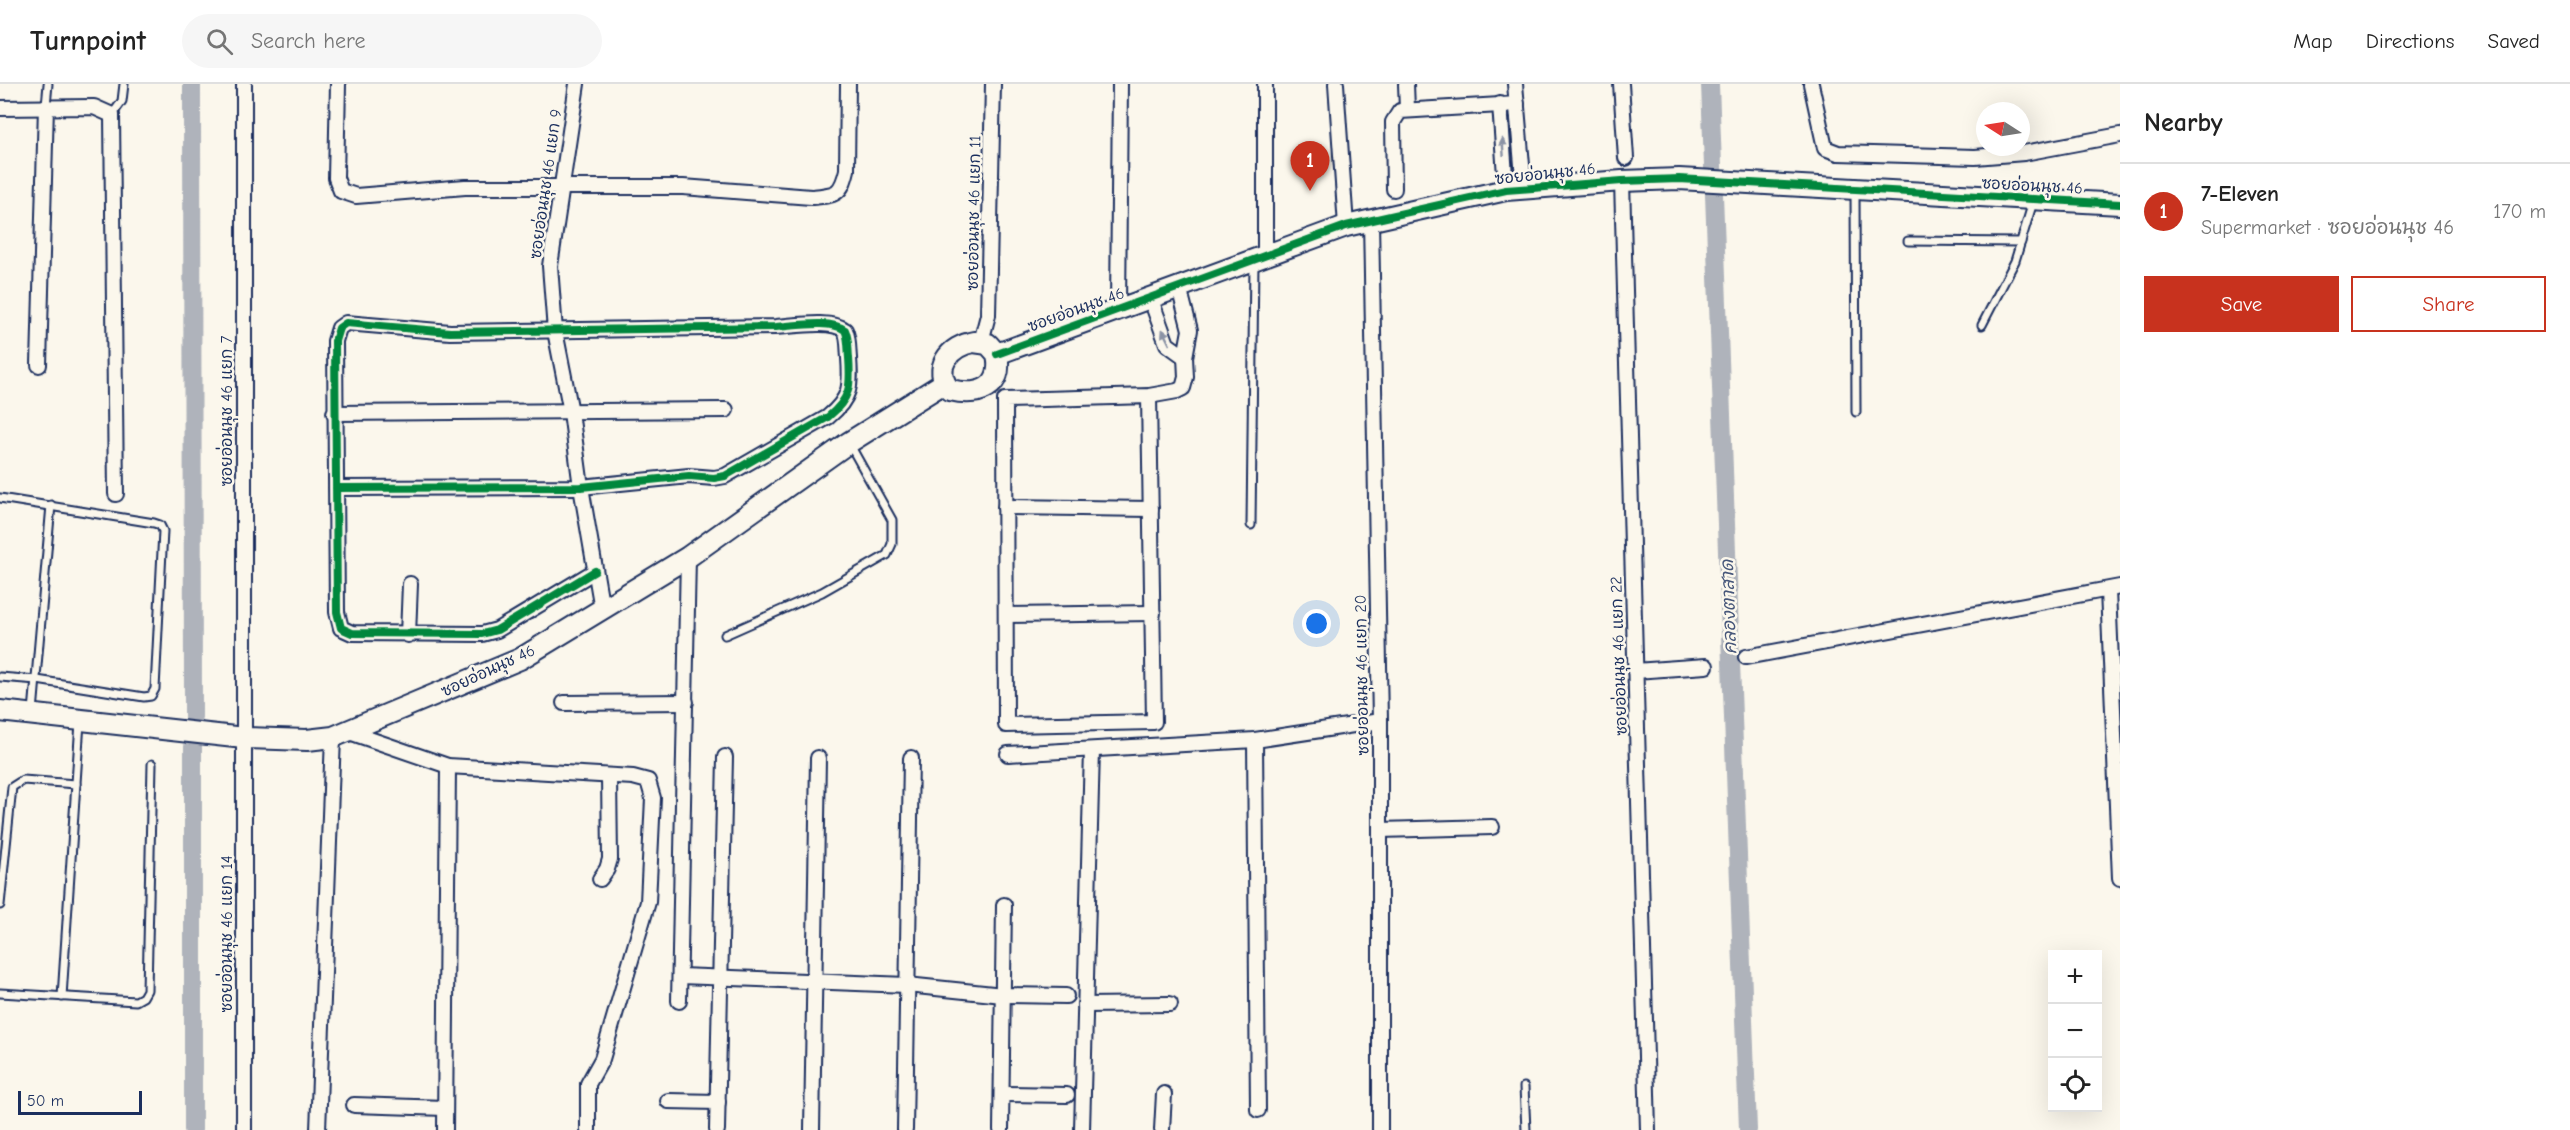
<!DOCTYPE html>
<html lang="en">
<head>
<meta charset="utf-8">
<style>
  :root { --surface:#fff; --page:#f6f6f6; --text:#222; --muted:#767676; --line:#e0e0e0; --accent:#c8321e }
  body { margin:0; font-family:"Comic Neue","Playpen Sans Thai",sans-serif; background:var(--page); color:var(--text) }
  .controls { position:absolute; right:18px; bottom:18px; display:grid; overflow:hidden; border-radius:0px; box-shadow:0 6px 24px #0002 }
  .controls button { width:54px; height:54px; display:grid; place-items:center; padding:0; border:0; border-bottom:2px solid var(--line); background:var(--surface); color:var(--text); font:30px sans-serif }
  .compass { position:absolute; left:1976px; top:18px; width:54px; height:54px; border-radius:50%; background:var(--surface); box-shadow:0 6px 24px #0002; rotate:282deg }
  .scale { position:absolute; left:18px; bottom:15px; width:124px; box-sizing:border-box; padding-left:6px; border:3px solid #1b2f5e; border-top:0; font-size:16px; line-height:21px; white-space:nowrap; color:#1b2f5e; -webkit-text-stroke:4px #fbf7ec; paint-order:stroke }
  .you { position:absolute; left:1317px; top:540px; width:21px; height:21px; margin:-15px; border:4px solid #fff; border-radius:50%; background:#1a73e8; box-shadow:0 0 0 9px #1a73e833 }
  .badge { display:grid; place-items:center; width:39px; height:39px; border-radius:50%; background:var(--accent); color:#fff; font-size:20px; font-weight:700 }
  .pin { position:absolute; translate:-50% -50px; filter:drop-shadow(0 2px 3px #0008) }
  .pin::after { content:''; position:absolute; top:32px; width:21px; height:18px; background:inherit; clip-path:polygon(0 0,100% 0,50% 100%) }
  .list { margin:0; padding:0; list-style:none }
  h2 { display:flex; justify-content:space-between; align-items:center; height:78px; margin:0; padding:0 24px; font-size:26px }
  h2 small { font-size:20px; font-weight:400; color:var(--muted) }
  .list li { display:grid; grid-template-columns:39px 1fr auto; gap:18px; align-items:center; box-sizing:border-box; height:96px; padding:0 24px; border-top:2px solid var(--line) }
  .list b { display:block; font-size:22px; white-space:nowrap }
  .list p { margin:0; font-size:20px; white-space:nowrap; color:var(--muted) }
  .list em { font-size:20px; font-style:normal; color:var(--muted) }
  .actions { display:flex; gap:12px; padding:18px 24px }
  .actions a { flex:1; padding:14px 0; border:2px solid var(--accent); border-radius:0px; text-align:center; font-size:21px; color:var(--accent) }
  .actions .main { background:var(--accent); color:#fff }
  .icon { flex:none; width:33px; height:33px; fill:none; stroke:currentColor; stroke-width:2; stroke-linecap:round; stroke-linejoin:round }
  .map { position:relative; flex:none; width:2120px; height:1046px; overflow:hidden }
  header { display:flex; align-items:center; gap:36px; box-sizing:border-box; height:84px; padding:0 30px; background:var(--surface); border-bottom:2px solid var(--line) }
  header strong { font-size:28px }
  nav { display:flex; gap:33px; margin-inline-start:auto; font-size:21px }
  .search { width:420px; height:54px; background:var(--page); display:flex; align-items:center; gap:15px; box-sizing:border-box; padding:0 21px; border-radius:33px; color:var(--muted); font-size:22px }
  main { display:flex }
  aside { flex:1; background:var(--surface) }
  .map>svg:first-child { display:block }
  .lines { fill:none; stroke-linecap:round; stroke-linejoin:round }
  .canal { stroke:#afb3bb; stroke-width:18 }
  .lane-casing { stroke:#1b2f5e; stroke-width:11 }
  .street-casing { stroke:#1b2f5e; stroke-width:18 }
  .secondary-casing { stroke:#1b2f5e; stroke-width:24 }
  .lane { stroke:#fbf7ec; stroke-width:7 }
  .street { stroke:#fbf7ec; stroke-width:14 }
  .secondary { stroke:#fbf7ec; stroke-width:20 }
  .cycleway-casing { stroke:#fbf7ec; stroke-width:11 }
  .cycleway { stroke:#00873e; stroke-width:8 }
  .oneway { fill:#8b93a5 }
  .labels { text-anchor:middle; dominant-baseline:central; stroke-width:5; stroke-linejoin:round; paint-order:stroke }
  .street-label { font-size:16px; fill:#1b2f5e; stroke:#fbf7ec }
  .water-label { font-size:18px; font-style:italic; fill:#47577a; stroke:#fbf7ec }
</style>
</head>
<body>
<header>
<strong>Turnpoint</strong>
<div class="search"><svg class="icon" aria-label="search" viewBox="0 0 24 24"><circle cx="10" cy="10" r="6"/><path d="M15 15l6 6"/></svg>Search here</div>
<nav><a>Map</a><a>Directions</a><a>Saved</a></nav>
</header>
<main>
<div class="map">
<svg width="2120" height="1046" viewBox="0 0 2120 1046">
  <rect width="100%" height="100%" fill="#fbf7ec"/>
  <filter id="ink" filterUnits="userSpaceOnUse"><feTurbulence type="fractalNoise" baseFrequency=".0167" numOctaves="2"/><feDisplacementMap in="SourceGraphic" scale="12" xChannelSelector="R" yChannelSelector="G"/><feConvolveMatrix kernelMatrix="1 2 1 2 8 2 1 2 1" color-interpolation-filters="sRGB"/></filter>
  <g filter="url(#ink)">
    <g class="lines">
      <g class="canal">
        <path d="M 192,0 L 193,633"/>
        <path d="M 1710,0 L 1748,1046"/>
        <path d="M 193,1046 L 193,663"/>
      </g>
      <defs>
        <g id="lane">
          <path d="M 46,22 L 48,0"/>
          <path d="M 112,31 L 122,17 L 124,0"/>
          <path d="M 1855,108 L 1856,328"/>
          <path d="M 1908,157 L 2021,158"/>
          <path d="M 1982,241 L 2015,177 L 2033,118"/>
          <path d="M 0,414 L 154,439 L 160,441 L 163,447 L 155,605 L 151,612 L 144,613 L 37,596 L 0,593"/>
          <path d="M 1251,441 L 1254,178"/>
          <path d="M 725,551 L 822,508 L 887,471 L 892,460 L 892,436 L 850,361"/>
          <path d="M 33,628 L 51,421"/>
          <path d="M 0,821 L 12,703 L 23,696 L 76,700"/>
          <path d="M 0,909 L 136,917 L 143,913 L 147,906 L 152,680"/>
          <path d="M 62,913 L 80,638"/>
          <path d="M 1524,1003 L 1526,1046"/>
        </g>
        <g id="street">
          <path d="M 338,0 L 336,94 L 341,107 L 356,112 L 465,103 L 683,103 L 811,113 C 836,111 841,111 847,86 L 848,0"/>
          <path d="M 577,0 L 550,182 L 555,247 L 571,328 L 581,403 L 602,525"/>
          <path d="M 1336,0 L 1346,142"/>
          <path d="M 1406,0 L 1407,25"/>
          <path d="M 1515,0 L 1524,104"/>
          <path d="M 1621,0 L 1626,74"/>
          <path d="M 1811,0 L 1825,64 L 1838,69 L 1975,73 L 2024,69 L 2120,51"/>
          <path d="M 1500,20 L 1506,106"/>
          <path d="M 0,24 L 94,23 L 112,31 L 116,410"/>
          <path d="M 1622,97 L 1648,1046"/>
          <path d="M 1394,105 L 1393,38 L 1400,27 L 1517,20"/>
          <path d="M 1371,136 L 1380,637 L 1380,1046"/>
          <path d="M 1265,171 L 1265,0"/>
          <path d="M 1150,213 L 1167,260 L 1185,273 L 1190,246 L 1179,203"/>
          <path d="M 1118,225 L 1120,0"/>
          <path d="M 981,258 L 988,231 L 993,0"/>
          <path d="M 39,281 L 46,22"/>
          <path d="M 1149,312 L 1154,638 L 1006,641 L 1005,316 L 1149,312 L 1177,307 L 1183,304 L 1186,293 L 1185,273"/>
          <path d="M 334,329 L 726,326"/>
          <path d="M 336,404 L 581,403 L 689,392 L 714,394 L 725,392 L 828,333 C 851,314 851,302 849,274 C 848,265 849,254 845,246 C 831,235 794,242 776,243 L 450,248 L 346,239 L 339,244 L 335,257 L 337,528 L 341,544 L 352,549 L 482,550 L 497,546 L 595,487"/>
          <path d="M 1005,423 L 1151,425"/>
          <path d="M 2108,506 L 2120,794"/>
          <path d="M 1006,531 L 1153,529"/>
          <path d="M 408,551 L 410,500"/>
          <path d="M 1746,573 L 2120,503"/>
          <path d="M 1635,587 L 1706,582"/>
          <path d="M 564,619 L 686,618"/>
          <path d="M 349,648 L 448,682 L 633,693 L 648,697 L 653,714 L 648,818 L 602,975 L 588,1000 L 588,1046"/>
          <path d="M 1255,656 L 1258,1026"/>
          <path d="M 1008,670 L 1255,656 L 1380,637"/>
          <path d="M 1380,746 L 1492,743"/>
          <path d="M 600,795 L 607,785 L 610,775 L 609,692"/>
          <path d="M 680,892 L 907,901 L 1003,911 L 1066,912"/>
          <path d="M 679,917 L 688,473"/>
          <path d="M 1085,921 L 1170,920"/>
          <path d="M 1002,1010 L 1067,1011"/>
          <path d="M 668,1017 L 718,1018"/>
          <path d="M 354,1021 L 445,1024"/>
          <path d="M 244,1046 L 244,0"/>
          <path d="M 318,1046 L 333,653"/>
          <path d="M 445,1046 L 448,682"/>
          <path d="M 717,1046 L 725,673"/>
          <path d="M 812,1046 L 818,674"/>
          <path d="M 905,1046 L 911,674"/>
          <path d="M 1001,1046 L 1004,821"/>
          <path d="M 1082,1046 L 1092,666"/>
          <path d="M 1162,1046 L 1164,1010"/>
        </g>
        <g id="secondary">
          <path d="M 974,258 L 988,260 L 997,270 C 1004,304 979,313 950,306 C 931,284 950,262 974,258 Z"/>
          <path d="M 997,270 L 1346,142 L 1506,106 L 1622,97 L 1679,95 L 2120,120"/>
          <path d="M 0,627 L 244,654 L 307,656 L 333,653 L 520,575 L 688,473 L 848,359 L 944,299"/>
        </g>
      </defs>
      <use href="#lane" class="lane-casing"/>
      <use href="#street" class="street-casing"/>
      <use href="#secondary" class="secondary-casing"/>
      <use href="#lane" class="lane"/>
      <use href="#street" class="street"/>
      <use href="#secondary" class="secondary"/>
      <defs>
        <g id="cycleway">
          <path d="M 997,270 L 1346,142 L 1506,106 L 1622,97 L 1679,95 L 2120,120"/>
          <path d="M 336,404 L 581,403 L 689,392 L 714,394 L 725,392 L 828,333 C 851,314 851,302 849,274 C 848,265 849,254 845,246 C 831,235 794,242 776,243 L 450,248 L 346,239 L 339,244 L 335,257 L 337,528 L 341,544 L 352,549 L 482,550 L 497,546 L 595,487"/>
        </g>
      </defs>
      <use href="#cycleway" class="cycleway-casing"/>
      <use href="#cycleway" class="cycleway"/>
    </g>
    <defs><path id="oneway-solid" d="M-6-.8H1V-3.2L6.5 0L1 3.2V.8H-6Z" transform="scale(1.5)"/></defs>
    <g class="oneway">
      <use href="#oneway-solid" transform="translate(1503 63) rotate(-94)"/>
      <use href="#oneway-solid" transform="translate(1166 253) rotate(-116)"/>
    </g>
  </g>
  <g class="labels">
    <g class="street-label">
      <text transform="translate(1545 90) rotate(-6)">ซอยอ่อนนุช 46</text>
      <text transform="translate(546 100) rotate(-82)">ซอยอ่อนนุช 46 แยก 9</text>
      <text transform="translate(2032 102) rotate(3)">ซอยอ่อนนุช 46</text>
      <text transform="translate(974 129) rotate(-89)">ซอยอ่อนนุช 46 แยก 11</text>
      <text transform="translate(1076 226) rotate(-20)">ซอยอ่อนนุช 46</text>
      <text transform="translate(227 327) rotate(-90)">ซอยอ่อนนุช 46 แยก 7</text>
      <text transform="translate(1619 572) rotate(-92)">ซอยอ่อนนุช 46 แยก 22</text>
      <text transform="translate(488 587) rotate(-25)">ซอยอ่อนนุช 46</text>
      <text transform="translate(1362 591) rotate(-91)">ซอยอ่อนนุช 46 แยก 20</text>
      <text transform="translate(227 850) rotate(-90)">ซอยอ่อนนุช 46 แยก 14</text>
    </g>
    <g class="water-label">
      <text transform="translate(1729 523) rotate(-92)">คลองตาสาด</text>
    </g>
  </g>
</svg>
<div class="controls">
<button>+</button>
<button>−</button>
<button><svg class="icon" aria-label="locate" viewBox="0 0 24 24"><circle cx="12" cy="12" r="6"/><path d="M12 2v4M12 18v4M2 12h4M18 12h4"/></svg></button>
</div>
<svg class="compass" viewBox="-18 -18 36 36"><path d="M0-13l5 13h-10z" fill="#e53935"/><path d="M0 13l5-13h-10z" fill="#767676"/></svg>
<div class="scale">50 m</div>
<div class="you"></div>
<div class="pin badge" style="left:1310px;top:107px">1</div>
</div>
<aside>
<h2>Nearby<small></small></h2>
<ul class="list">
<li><span class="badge">1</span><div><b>7-Eleven</b><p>Supermarket · ซอยอ่อนนุช 46</p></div><em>170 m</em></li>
</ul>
<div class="actions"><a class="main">Save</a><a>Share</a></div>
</aside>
</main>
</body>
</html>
